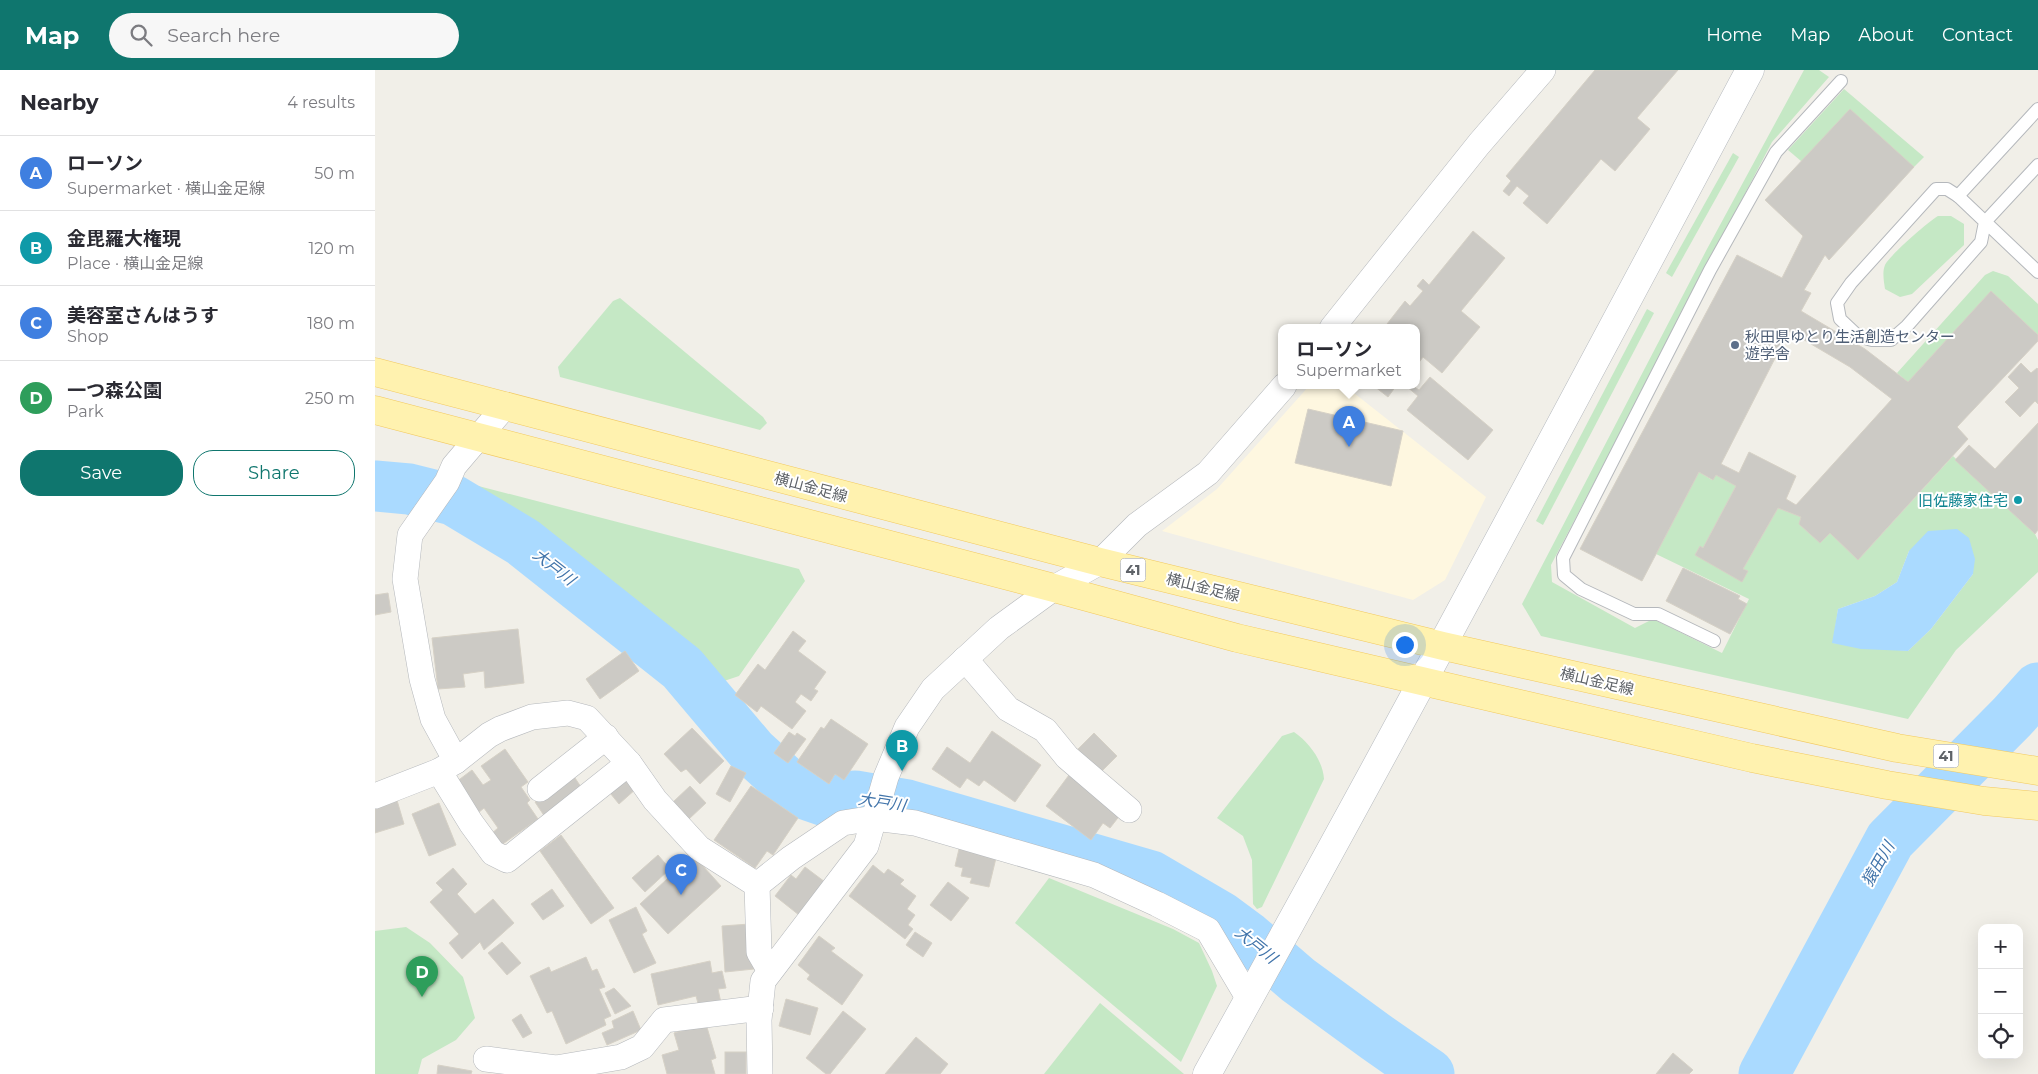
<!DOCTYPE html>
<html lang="en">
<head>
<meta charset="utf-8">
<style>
  :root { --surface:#fff; --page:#f7f7f7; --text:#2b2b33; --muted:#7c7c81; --line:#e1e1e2; --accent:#0f766e }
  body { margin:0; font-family:Montserrat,"Noto Sans JP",sans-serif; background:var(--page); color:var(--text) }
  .controls { position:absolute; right:15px; bottom:15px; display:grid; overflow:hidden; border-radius:10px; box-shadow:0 5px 20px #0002 }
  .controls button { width:45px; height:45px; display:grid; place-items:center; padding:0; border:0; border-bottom:1px solid var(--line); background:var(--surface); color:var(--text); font:25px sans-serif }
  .you { position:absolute; left:1029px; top:574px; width:18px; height:18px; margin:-12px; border:4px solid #fff; border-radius:50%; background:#1a73e8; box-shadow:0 0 0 8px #1a73e833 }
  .badge { display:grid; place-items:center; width:32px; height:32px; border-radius:50%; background:var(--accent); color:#fff; font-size:16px; font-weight:700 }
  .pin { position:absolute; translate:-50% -41px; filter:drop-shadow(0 1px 2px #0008) }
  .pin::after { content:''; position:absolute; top:26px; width:18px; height:15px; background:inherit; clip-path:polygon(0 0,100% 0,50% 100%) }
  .popup { position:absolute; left:903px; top:254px; width:142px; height:65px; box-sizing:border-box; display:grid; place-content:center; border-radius:10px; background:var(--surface); filter:drop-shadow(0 1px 4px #0005); font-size:16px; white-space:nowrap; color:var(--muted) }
  .popup b { font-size:19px; color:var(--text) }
  .popup::after { content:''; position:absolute; left:50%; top:100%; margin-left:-10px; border:10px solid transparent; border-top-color:var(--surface) }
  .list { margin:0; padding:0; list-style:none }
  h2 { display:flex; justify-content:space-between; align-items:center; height:65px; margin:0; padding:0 20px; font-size:21px }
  h2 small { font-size:16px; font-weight:400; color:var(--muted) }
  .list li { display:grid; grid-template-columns:32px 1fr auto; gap:15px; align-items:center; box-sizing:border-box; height:75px; padding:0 20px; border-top:1px solid var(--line) }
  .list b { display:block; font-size:19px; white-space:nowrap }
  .list p { margin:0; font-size:16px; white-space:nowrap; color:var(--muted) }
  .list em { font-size:16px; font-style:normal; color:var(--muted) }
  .actions { display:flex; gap:10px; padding:15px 20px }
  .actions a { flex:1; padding:11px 0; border:1px solid var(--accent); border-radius:20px; text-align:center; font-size:18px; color:var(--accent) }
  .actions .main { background:var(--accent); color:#fff }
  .icon { flex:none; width:28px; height:28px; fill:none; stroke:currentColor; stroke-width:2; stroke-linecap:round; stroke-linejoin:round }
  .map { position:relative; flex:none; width:1663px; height:1004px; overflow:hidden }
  header { display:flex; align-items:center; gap:30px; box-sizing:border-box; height:70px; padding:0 25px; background:var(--accent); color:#fff }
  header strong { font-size:24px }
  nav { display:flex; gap:28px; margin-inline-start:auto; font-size:18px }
  .search { width:350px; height:45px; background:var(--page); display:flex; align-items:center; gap:12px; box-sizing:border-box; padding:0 18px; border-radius:28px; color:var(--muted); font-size:19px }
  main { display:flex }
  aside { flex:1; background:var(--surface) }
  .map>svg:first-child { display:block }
  .commercial { fill:#fef7e0 }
  .green { fill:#c5e8c5; fill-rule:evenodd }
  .water { fill:#aadaff }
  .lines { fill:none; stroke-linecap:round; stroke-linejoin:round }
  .river { stroke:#aadaff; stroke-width:51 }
  .building { fill:#cccac5; stroke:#d6d1c6; fill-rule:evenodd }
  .lane-casing { stroke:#b5b8bc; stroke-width:14 }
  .street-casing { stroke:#b5b8bc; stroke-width:26 }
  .secondary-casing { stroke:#b6babf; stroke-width:29 }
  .primary-casing { stroke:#f2c960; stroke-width:29 }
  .lane { stroke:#fff; stroke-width:12 }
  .street { stroke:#fff; stroke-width:25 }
  .secondary { stroke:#fff; stroke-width:28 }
  .primary { stroke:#fff2af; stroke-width:28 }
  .service-dot { fill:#5c6f8a; stroke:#fff; stroke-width:2 }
  .culture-dot { fill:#0f9aa8; stroke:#fff; stroke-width:2 }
  .labels { text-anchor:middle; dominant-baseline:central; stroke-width:4; stroke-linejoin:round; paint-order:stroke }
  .shield { fill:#fff; stroke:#8f9295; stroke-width:1 }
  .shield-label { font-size:14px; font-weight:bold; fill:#5f6368 }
  .service-label { font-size:15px; fill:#4e5e75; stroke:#fff; text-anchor:start }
  .street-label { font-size:15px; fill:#5f6368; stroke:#fff }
  .culture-label { font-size:15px; fill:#0d838f; stroke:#fff; text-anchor:end }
  .water-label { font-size:16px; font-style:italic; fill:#4174aa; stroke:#fff }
</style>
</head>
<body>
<header>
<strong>Map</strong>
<div class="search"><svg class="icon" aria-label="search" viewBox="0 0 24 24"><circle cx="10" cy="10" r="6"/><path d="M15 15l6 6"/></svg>Search here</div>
<nav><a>Home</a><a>Map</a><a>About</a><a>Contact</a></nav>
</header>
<main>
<aside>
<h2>Nearby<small>4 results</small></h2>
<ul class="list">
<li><span class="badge" style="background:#3f7fe0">A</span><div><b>ローソン</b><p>Supermarket · 横山金足線</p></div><em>50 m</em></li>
<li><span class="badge" style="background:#0f9aa8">B</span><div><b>金毘羅大権現</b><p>Place · 横山金足線</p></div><em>120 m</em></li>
<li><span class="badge" style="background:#3f7fe0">C</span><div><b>美容室さんはうす</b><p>Shop</p></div><em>180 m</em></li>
<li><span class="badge" style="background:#2e9e5b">D</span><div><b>一つ森公園</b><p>Park</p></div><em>250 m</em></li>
</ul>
<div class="actions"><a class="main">Save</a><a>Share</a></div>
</aside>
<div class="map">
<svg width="1663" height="1004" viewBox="0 0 1663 1004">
  <rect width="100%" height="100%" fill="#f1efe8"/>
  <path class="commercial" d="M 934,316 L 970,316 L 1111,427 L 1070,510 L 1038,530 L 787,461 L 842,419 Z"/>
  <g class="green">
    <path d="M 1429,0 L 1444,0 L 1454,7 L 1397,72 L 1176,495 L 1177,512 L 1260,558 L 1278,549 L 1347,583 L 1374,529 L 1281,484 L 1324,402 L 1337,410 L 1341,405 L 1361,416 L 1328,478 L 1325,476 L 1320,485 L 1373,501 L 1368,499 L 1403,438 L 1426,447 L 1424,454 L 1445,473 L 1455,463 L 1483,490 L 1578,386 L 1660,464 L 1663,470 L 1663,502 L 1581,580 L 1533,649 L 1166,566 L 1147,534 L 1332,179 ZM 1534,481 L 1598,504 L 1556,559 L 1533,581 L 1458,573 L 1463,539 L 1500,526 L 1522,512 Z"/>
    <path d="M 1469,19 L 1549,87 L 1539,97 L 1426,91 L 1413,80 Z"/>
    <path d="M 1358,83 L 1364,87 L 1297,207 L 1291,203 Z"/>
    <path d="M 1563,146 L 1576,146 L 1589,154 L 1589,175 L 1537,224 L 1525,227 L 1510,219 C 1509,212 1507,202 1510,195 C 1515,185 1553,152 1563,146 Z"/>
    <path d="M 1618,201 L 1633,206 L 1663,234 L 1663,265 L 1616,222 L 1533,312 L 1522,303 L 1610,205 Z"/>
    <path d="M 245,228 L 388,347 L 392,353 L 385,360 L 185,307 L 183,297 L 238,231 Z"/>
    <path d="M 1272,239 L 1279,243 L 1168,455 L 1161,451 Z"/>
    <path d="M 92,413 L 424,499 L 430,511 L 364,606 L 349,611 L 248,530 L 135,445 L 93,422 Z"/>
    <path d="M 919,662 C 934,672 948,691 949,709 L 887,837 L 882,839 L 878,834 L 877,790 L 868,766 L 842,748 L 907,666 Z"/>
    <path d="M 674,808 L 798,859 L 824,873 L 837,901 L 842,916 L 806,992 L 640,853 Z"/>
    <path d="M 31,857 L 55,873 L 88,907 L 100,948 L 81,970 L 47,989 L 43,1004 L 0,1004 L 0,861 Z"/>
    <path d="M 725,933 L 809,1004 L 669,1004 Z"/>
  </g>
  <path class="water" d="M 1582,459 L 1594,468 L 1600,489 L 1598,504 L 1556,559 L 1533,581 L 1486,579 L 1457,573 L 1463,539 L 1500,526 L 1522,512 L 1534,481 L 1553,461 Z"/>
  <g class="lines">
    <g class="river">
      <path d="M 0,416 L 34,419 L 78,430 L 148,472 L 307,598 L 377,681 L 421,721 L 450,731 L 480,726 L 532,735 L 776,806 L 846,847 L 873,867 L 923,910 L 1001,967 L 1054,1004"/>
      <path d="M 1389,1004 L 1515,770 L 1637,647 L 1663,618"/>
    </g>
  </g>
  <g class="building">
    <path d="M 1220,0 L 1303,0 L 1262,48 L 1275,59 L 1240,101 L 1226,89 L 1172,154 L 1148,133 L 1154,126 L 1142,116 L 1134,126 L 1128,121 L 1136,111 L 1131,106 Z"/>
    <path d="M 1475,39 L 1539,97 L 1454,190 L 1450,185 L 1429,220 L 1436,223 L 1426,241 L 1490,279 L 1533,312 L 1616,221 L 1663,265 L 1663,271 L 1582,357 L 1593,369 L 1483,490 L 1455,463 L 1445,473 L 1424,454 L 1426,447 L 1403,438 L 1368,499 L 1373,501 L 1367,512 L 1320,485 L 1325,476 L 1328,478 L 1361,416 L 1341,405 L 1338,410 L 1324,402 L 1267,511 L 1205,479 L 1362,185 L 1407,208 L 1428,166 L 1390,130 ZM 1414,261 L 1475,297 L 1517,329 L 1421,435 L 1411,429 L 1421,406 L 1374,382 L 1364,403 L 1346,394 Z"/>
    <path d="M 1098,161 L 1130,188 L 1086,241 L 1105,257 L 1067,303 L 1048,287 L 1042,295 L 1042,258 L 1018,258 L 1012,254 L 1030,231 L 1035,236 L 1048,221 L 1042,216 L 1048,209 L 1054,215 Z"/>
    <path d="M 1646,293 L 1656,303 L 1662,298 L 1663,299 L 1663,334 L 1660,331 L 1645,347 L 1630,332 L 1644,318 L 1633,307 Z"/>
    <path d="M 1055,307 L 1118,360 L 1093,390 L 1032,340 L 1043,326 L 1031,316 L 1038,316 L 1044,320 Z"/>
    <path d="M 999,316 L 1021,316 L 1013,327 Z"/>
    <path d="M 933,339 L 1028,361 L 1016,416 L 920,393 Z"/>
    <path d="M 1663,353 L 1663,460 L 1660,464 L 1580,390 L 1594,375 L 1620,399 Z"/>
    <path d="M 1308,498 L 1365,526 L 1363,529 L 1372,534 L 1355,564 L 1291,531 Z"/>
    <path d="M 13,523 L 16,542 L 0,545 L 0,525 Z"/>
    <path d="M 143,559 L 149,613 L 110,618 L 109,601 L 88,604 L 90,617 L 63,619 L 57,568 Z"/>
    <path d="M 418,561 L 431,571 L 423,581 L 451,602 L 439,619 L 443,621 L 436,631 L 426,624 L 420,632 L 431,641 L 417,659 L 386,636 L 382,642 L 360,625 L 383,594 L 390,600 Z"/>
    <path d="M 250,581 L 264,601 L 225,629 L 211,609 Z"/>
    <path d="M 456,649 L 493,674 L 469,710 L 460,704 L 454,714 L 422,692 L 446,657 L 449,659 Z"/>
    <path d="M 317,658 L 349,691 L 325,714 L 311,699 L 306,702 L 289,684 Z"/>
    <path d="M 617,661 L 666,695 L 640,732 L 609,710 L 604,716 L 592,708 L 585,718 L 557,699 L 572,677 L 595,693 Z"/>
    <path d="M 414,662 L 420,666 L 422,663 L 431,669 L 413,693 L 399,683 Z"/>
    <path d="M 719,663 L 742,686 L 726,702 L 703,679 Z"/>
    <path d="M 130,679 L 153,712 L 146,717 L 155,730 L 152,733 L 163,749 L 125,776 L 116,764 L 123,758 L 109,738 L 103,743 L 81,712 L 97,700 L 108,715 L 116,710 L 106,696 Z"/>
    <path d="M 356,696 L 371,703 L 355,732 L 341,724 Z"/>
    <path d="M 249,703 L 262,718 L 244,734 L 231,718 Z"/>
    <path d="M 198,705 L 208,720 L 170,747 L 160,732 Z"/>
    <path d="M 694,705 L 727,729 L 749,740 L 735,758 L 728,753 L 716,770 L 671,736 Z"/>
    <path d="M 315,716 L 331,733 L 314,749 L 298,732 Z"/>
    <path d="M 376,716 L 423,748 L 398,785 L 392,781 L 380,798 L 339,770 Z"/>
    <path d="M 21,727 L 29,754 L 0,763 L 0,734 Z"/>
    <path d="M 64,733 L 81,775 L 54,786 L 37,744 Z"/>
    <path d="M 186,765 L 239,838 L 216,854 L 165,781 Z"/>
    <path d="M 584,779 L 621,788 L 614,817 L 595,813 L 597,808 L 586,806 L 588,798 L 580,796 Z"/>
    <path d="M 283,785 L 295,799 L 270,822 L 257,808 Z"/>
    <path d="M 318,785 L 346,816 L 293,864 L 265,834 Z"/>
    <path d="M 498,795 L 509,804 L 513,799 L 529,810 L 525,814 L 541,826 L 532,839 L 540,845 L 533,855 L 538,859 L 530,869 L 474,826 Z"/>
    <path d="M 430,797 L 450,812 L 424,845 L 400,826 L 416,805 L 421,809 Z"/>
    <path d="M 78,798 L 92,814 L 82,824 L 100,844 L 118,829 L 139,853 L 109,880 L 105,872 L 87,889 L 74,873 L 84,864 L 55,832 L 68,820 L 61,813 Z"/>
    <path d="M 573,812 L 594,828 L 576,851 L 555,835 Z"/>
    <path d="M 177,819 L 189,836 L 168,850 L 156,834 Z"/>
    <path d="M 261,837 L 272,861 L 267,864 L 281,893 L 259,903 L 234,850 Z"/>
    <path d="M 375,854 L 379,899 L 350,902 L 347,856 Z"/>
    <path d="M 540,862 L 557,873 L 548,887 L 531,875 Z"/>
    <path d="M 444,866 L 460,878 L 456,881 L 488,905 L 467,935 L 432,909 L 435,905 L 423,895 Z"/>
    <path d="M 127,872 L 146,893 L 132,905 L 113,883 Z"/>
    <path d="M 211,887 L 217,901 L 222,899 L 230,917 L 224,919 L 236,946 L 229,949 L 231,955 L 191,974 L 177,941 L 172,943 L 155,906 L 174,897 L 176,902 Z"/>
    <path d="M 335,891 L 337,903 L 347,901 L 351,918 L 343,919 L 346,933 L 324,937 L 321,926 L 283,935 L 276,904 Z"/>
    <path d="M 239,918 L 256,936 L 240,944 L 230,923 Z"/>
    <path d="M 411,929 L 443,938 L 435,965 L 404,956 Z"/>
    <path d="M 258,941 L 266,960 L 232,975 L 227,963 L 239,958 L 237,951 Z"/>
    <path d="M 468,941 L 491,959 L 455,1004 L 451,1004 L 431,988 Z"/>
    <path d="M 146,944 L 157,963 L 148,968 L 137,950 Z"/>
    <path d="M 331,954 L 341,988 L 336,990 L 340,1004 L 292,1004 L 287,985 L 304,980 L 299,963 Z"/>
    <path d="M 541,967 L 573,994 L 565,1004 L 510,1004 Z"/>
    <rect x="350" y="982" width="21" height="22"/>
    <path d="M 1298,983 L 1318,1000 L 1314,1004 L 1281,1004 Z"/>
    <path d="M 63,995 L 97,1001 L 96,1004 L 62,1004 Z"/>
  </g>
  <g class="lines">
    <defs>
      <g id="lane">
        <path d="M 1663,95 L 1610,152 L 1606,172 L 1532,256 L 1516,270 L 1497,270 L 1483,266 L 1465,249 L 1462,233 L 1476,213 L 1561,119 L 1572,119 L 1583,126 L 1663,202"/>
        <path d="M 1583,126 L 1663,39"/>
        <path d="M 1339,571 L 1283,544 L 1259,544 L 1206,519 L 1189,505 L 1188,488 L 1335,200 L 1401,82 L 1466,11"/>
      </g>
      <g id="street">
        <path d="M 957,258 L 1104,74 L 1168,0"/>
        <path d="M 590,589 L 633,639 L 670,660 L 692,687 L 754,740"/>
        <path d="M 81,691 L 58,649 L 47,609 L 30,509 L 35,465 L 72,412 L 79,396 L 131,335"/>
        <path d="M 64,701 L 96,753 L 118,783 L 132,790 L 254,693"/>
        <path d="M 165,719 L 231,667"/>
        <path d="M 0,726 L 64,701 L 81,691 L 114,665 L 125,659 L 157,647 L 193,643 L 212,648 L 254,693 L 280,730 L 324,778 L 382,815 L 384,882 L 395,901"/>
        <path d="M 382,815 L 416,788 L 468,753 L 499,748 L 540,753 L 719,805 L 782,834 L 833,860 L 874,929"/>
        <path d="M 111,989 L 181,998 L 246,987 L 267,977 L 289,950 L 386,938"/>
        <path d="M 385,1004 L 384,950 L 388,911 L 491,776 L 511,707 L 532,657 L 558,619 L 624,558 L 679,518 L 725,492 L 762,455 L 833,403 L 909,316"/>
      </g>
      <path id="secondary" d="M 832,1004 C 1017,672 1196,336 1375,0"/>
      <g id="primary">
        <path d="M 0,302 L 725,492 L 1068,576 L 1522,678 L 1663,701"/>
        <path d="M 0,340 L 679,518 L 862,568 L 1377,688 L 1512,715 L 1609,731 L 1663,736"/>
      </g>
    </defs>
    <use href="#lane" class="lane-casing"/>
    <use href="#street" class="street-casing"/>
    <use href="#secondary" class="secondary-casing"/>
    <use href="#primary" class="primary-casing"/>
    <use href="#lane" class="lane"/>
    <use href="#street" class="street"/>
    <use href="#secondary" class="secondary"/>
    <use href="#primary" class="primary"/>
  </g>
  <circle class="service-dot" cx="1360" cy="275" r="5"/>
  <circle class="culture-dot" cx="1643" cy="430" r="5"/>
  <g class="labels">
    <g class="shield">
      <rect x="745.5" y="488.5" width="25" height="23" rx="4"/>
      <rect x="1558.5" y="674.5" width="25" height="23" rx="4"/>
    </g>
    <g class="shield-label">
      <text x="758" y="500">41</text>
      <text x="1571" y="686">41</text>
    </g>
    <g class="service-label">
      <text x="1370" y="266">秋田県ゆとり生活創造センター<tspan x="1370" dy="17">遊学舎</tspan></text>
    </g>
    <g class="street-label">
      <text transform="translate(436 417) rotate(15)">横山金足線</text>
      <text transform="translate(828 517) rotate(14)">横山金足線</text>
      <text transform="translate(1222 611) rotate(13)">横山金足線</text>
    </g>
    <g class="culture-label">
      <text x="1633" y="430">旧佐藤家住宅</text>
    </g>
    <g class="water-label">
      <text transform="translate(179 497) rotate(38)">大戸川</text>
      <text transform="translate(507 732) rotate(9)">大戸川</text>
      <text transform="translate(1503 794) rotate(-60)">猿田川</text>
      <text transform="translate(881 875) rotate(39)">大戸川</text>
    </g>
  </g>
</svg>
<div class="controls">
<button>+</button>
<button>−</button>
<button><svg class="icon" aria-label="locate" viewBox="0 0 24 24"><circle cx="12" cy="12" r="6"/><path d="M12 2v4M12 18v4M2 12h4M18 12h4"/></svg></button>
</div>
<div class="you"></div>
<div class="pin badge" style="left:974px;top:377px;background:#3f7fe0">A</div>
<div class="popup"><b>ローソン</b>Supermarket</div>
<div class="pin badge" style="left:527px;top:701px;background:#0f9aa8">B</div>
<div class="pin badge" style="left:306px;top:825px;background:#3f7fe0">C</div>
<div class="pin badge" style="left:47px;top:927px;background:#2e9e5b">D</div>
</div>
</main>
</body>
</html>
